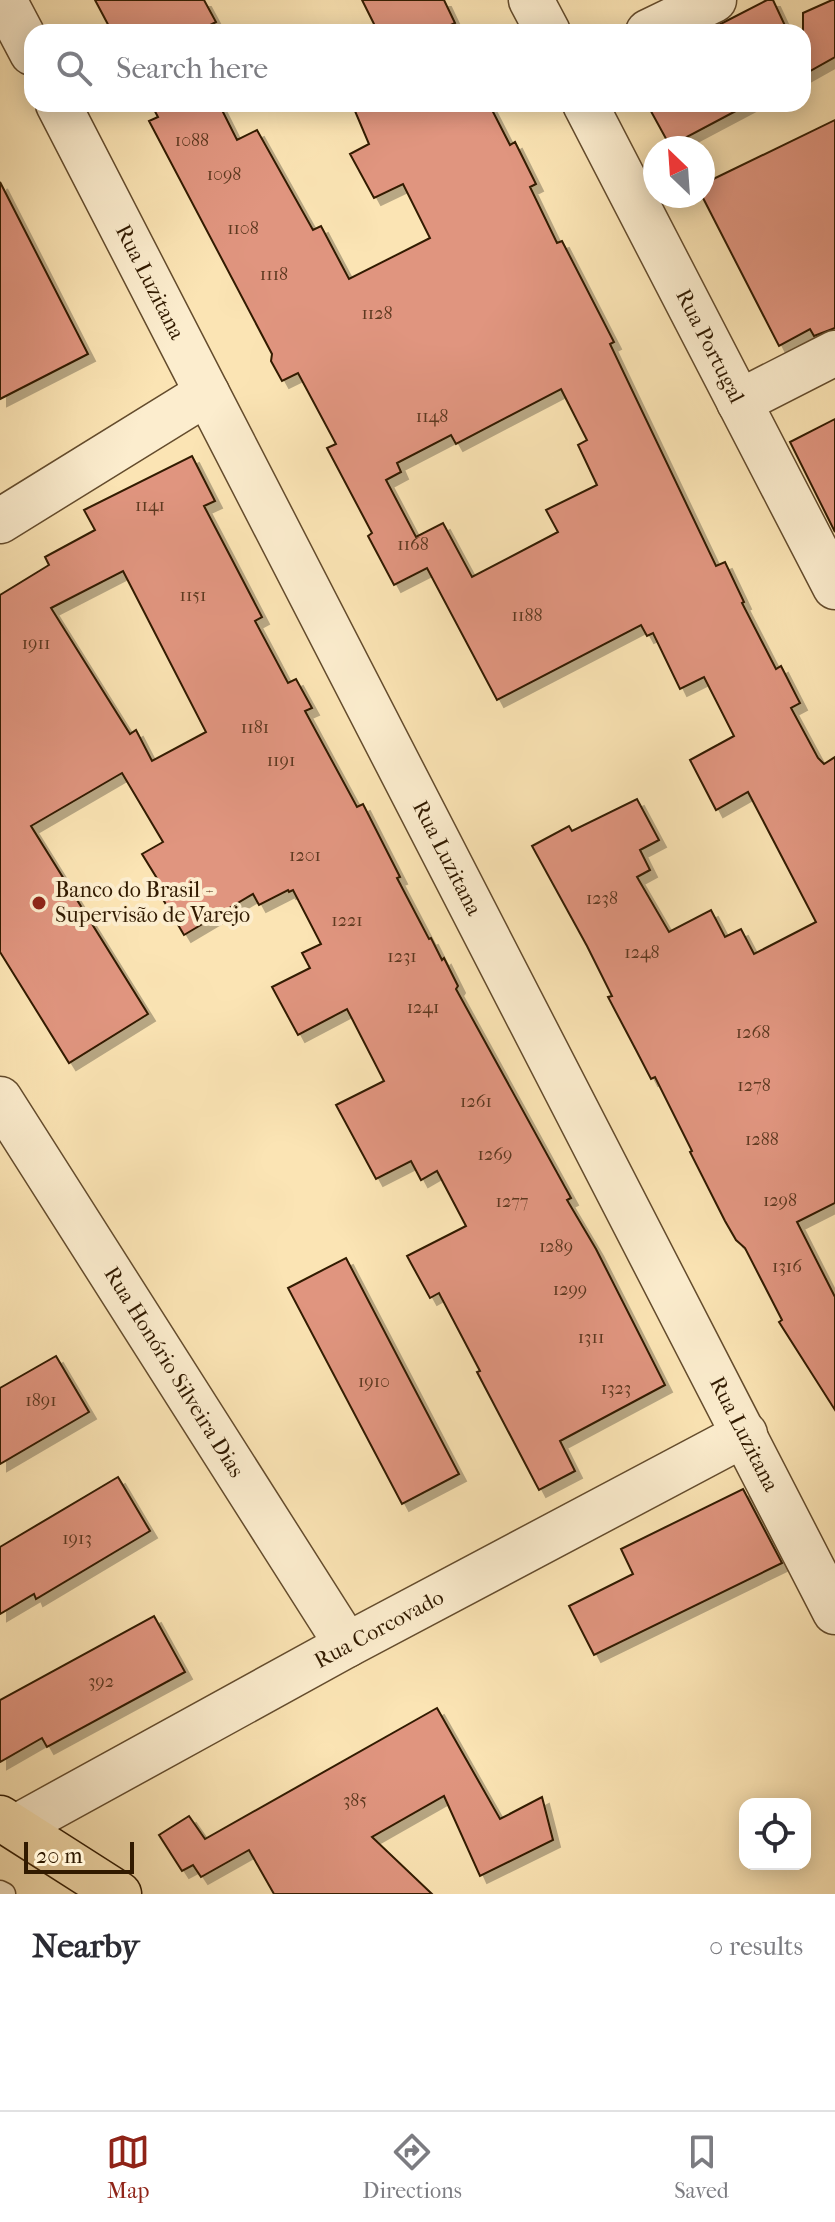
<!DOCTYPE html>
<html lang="en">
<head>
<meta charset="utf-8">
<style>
  :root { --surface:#fff; --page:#f2f2f3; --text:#2b2b33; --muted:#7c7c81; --line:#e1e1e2; --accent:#8f2418 }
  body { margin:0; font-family:"IM FELL French Canon",serif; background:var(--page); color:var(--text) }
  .controls { position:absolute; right:24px; bottom:24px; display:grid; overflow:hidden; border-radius:16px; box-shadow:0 4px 20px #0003 }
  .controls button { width:72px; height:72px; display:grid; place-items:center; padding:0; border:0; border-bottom:2px solid var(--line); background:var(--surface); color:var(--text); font:40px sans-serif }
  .compass { position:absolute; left:643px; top:136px; width:72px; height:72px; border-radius:50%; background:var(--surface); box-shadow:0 4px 20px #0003; rotate:335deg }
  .scale { position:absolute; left:24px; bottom:20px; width:110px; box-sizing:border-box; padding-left:8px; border:4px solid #311a00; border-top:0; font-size:22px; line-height:28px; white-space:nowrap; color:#311a00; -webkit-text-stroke:6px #fcedce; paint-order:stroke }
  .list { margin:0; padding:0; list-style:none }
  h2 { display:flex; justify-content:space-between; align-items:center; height:104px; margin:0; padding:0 32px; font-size:34px }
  h2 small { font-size:26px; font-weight:400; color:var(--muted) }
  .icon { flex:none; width:44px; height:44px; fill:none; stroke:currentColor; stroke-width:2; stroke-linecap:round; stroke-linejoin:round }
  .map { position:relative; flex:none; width:835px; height:1894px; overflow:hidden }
  .search { position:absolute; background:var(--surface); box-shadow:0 4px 20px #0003; left:24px; right:24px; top:24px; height:88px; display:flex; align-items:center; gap:20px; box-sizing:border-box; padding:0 28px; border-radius:24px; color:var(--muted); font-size:30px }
  .sheet { height:216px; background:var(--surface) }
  nav { display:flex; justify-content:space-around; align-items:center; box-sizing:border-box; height:112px; border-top:2px solid var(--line); background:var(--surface); font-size:22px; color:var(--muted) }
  nav a { display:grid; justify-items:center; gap:4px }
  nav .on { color:var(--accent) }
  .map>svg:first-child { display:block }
  .building { fill:#e0957f; stroke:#311a00; stroke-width:2; fill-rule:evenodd; filter:url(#shadow) }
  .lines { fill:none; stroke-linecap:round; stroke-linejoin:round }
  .service-casing { stroke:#644c2d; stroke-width:25 }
  .minor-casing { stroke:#644c2d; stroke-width:47 }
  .tertiary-casing { stroke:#644c2d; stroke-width:47 }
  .primary-casing { stroke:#311a00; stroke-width:47 }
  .service { stroke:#fcedce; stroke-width:22 }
  .minor { stroke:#fcedce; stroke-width:44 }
  .tertiary { stroke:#fcedce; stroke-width:44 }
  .primary { stroke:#fbe4b4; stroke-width:44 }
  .poi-dot { fill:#8f2418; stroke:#fcedce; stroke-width:3 }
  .labels { text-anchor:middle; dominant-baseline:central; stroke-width:8; stroke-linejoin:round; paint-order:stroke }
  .number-label { font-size:18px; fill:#5d3920 }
  .street-label { font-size:22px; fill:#311a00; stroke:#fcedce }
  .poi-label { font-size:22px; fill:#311a00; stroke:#fcedce; text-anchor:start }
</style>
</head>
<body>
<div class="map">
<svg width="835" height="1894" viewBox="0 0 835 1894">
  <defs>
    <filter id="shadow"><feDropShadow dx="7" dy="7" stdDeviation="0" flood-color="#0004"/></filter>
  </defs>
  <rect width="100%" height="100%" fill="#fbe4b4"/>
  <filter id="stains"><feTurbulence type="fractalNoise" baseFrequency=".0025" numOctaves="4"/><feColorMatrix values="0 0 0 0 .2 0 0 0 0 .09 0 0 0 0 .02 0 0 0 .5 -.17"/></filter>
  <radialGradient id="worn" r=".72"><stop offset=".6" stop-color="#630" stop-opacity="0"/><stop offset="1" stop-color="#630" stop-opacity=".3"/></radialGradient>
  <g class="building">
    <path d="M 95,0 L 204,0 L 216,22 L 197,32 L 112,32 Z"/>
    <path d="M 362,0 L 444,0 L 455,23 L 436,32 L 378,32 Z"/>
    <path d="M 767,0 L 773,0 L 788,32 L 705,32 Z"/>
    <path d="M 832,0 L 835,0 L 835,57 L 803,75 L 803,13 Z"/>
    <path d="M 151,104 L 219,104 L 237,140 L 257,130 L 313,230 L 321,226 L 349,279 L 430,238 L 403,184 L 374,198 L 350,154 L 369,144 L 352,104 L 489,104 L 510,145 L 515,142 L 536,184 L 530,187 L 557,243 L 562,241 L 614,342 L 610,344 L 716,566 L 725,562 L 744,602 L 742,603 L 776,669 L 781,666 L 800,703 L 791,708 L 818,758 L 824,764 L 835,757 L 835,1203 L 797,1222 L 835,1297 L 835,1410 L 779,1322 L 782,1320 L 745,1248 L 736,1240 L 725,1221 L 690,1152 L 692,1151 L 655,1077 L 651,1079 L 636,1050 L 608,997 L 612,996 L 587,946 L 532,846 L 569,826 L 572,831 L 637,799 L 659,840 L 640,850 L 650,870 L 637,877 L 669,932 L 711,910 L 725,937 L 741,929 L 754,954 L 816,922 L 748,792 L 716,810 L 690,760 L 734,736 L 704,677 L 680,689 L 653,633 L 647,636 L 641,625 L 497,700 L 427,568 L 394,585 L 368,536 L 372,533 L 327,448 L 336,444 L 298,373 L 282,381 L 271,361 L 272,354 L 149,121 L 158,117 ZM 561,389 L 587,440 L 578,445 L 597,485 L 546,510 L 558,532 L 472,577 L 443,523 L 416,537 L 386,480 L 401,472 L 397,463 L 451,435 L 456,444 Z"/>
    <path d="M 647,104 L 749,104 L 670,146 Z"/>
    <path d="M 835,120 L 835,328 L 814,336 L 810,329 L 779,346 L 702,196 L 703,184 Z"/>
    <path d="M 0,182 L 88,354 L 0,399 Z"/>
    <path d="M 835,419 L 835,532 L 790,442 Z"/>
    <path d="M 192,456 L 215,501 L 204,506 L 262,617 L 255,621 L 288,683 L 296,679 L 312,708 L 305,711 L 357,807 L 363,804 L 400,877 L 397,878 L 429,939 L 431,938 L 442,960 L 444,958 L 458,986 L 456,989 L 571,1198 L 567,1200 L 596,1249 L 665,1385 L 560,1441 L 575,1471 L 539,1490 L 477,1372 L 480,1371 L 439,1293 L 430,1298 L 407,1256 L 466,1226 L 437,1171 L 421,1180 L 411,1161 L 376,1179 L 336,1105 L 384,1081 L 347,1009 L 298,1035 L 272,987 L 310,968 L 302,953 L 321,944 L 293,890 L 289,892 L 288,890 L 259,905 L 253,894 L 184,935 L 161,896 L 166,893 L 142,854 L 163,842 L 122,773 L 31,826 L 148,1014 L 69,1063 L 0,952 L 0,595 L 49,565 L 45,557 L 95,530 L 84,510 ZM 123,571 L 206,732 L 152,761 L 136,730 L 130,734 L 51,608 Z"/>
    <path d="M 346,1258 L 459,1474 L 402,1504 L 288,1288 Z"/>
    <path d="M 56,1356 L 89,1412 L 0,1464 L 0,1388 Z"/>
    <path d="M 118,1477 L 150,1531 L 36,1599 L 34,1594 L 0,1614 L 0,1547 Z"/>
    <path d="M 743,1489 L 782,1563 L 594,1655 L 569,1606 L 633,1574 L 621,1549 Z"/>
    <path d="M 154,1616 L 185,1672 L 47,1747 L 42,1738 L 0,1762 L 0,1700 Z"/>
    <path d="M 437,1708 L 500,1819 L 542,1797 L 553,1840 L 480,1876 L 444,1796 L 372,1837 L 432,1894 L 274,1894 L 249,1850 L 201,1877 L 193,1865 L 182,1871 L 159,1835 L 189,1816 L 205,1839 Z"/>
  </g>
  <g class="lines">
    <defs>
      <path id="service" d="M 0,1892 L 4,1894"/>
      <g id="minor">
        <path d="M 531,0 L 548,32"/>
        <path d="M 648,32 L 714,0"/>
        <path d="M 585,104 L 835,587"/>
        <path d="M 207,393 L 835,1612"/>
        <path d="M 739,402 L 835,353"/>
        <path d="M 0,1099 L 347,1645"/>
        <path d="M 16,1827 L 347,1645 L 745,1434"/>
      </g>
      <g id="tertiary">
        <path d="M 4,0 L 32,53"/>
        <path d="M 0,521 L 207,393 L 58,104"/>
      </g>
      <path id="primary" d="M 0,1818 L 119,1894"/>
    </defs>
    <use href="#service" class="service-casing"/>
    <use href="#minor" class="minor-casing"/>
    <use href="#tertiary" class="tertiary-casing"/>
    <use href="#primary" class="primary-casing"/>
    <use href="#service" class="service"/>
    <use href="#minor" class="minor"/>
    <use href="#tertiary" class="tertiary"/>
    <use href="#primary" class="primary"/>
  </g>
  <circle class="poi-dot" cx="39" cy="903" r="8"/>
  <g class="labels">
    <g class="number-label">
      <text x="192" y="140">1088</text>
      <text x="224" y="174">1098</text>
      <text x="243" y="228">1108</text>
      <text x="274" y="274">1118</text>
      <text x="377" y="313">1128</text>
      <text x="432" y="416">1148</text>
      <text x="150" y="505">1141</text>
      <text x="413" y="544">1168</text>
      <text x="193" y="595">1151</text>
      <text x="527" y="615">1188</text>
      <text x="36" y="643">1911</text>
      <text x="255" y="727">1181</text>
      <text x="281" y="760">1191</text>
      <text x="305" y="855">1201</text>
      <text x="602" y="898">1238</text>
      <text x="347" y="920">1221</text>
      <text x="642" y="952">1248</text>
      <text x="402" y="956">1231</text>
      <text x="423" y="1007">1241</text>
      <text x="753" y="1032">1268</text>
      <text x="754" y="1085">1278</text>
      <text x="476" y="1101">1261</text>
      <text x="762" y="1139">1288</text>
      <text x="495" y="1154">1269</text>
      <text x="780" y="1200">1298</text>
      <text x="512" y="1201">1277</text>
      <text x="556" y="1246">1289</text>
      <text x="787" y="1266">1316</text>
      <text x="570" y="1289">1299</text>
      <text x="591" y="1337">1311</text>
      <text x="374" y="1381">1910</text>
      <text x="616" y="1388">1323</text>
      <text x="41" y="1400">1891</text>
      <text x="77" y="1538">1913</text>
      <text x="101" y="1681">392</text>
      <text x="355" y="1800">385</text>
    </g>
    <g class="street-label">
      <text transform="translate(150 282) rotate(63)">Rua Luzitana</text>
      <text transform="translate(710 346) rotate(63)">Rua Portugal</text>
      <text transform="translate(447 858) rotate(63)">Rua Luzitana</text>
      <text transform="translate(174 1372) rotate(58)">Rua Honório Silveira Dias</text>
      <text transform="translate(744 1434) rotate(63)">Rua Luzitana</text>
      <text transform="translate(379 1629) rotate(-28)">Rua Corcovado</text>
    </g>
    <g class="poi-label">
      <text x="55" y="890">Banco do Brasil -<tspan x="55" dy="25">Supervisão de Varejo</tspan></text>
    </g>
  </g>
  <rect width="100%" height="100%" filter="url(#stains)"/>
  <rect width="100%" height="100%" fill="url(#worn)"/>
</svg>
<div class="controls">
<button><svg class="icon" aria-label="locate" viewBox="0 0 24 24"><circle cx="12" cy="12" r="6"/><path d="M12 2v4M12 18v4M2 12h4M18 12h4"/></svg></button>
</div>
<svg class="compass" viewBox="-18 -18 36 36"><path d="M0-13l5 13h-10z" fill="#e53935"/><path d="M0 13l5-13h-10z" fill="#7c7c81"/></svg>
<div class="scale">20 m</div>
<div class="search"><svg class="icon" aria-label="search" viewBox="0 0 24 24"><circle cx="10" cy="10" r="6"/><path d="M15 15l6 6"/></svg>Search here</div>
</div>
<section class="sheet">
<h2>Nearby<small>0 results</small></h2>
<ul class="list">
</ul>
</section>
<nav>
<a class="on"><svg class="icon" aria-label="map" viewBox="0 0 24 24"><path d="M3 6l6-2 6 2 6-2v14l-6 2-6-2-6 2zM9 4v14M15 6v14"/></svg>Map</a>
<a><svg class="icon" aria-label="directions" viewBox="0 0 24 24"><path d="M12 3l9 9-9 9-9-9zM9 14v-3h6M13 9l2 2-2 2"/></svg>Directions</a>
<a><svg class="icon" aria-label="saved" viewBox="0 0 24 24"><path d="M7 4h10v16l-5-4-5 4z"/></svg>Saved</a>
</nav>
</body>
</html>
